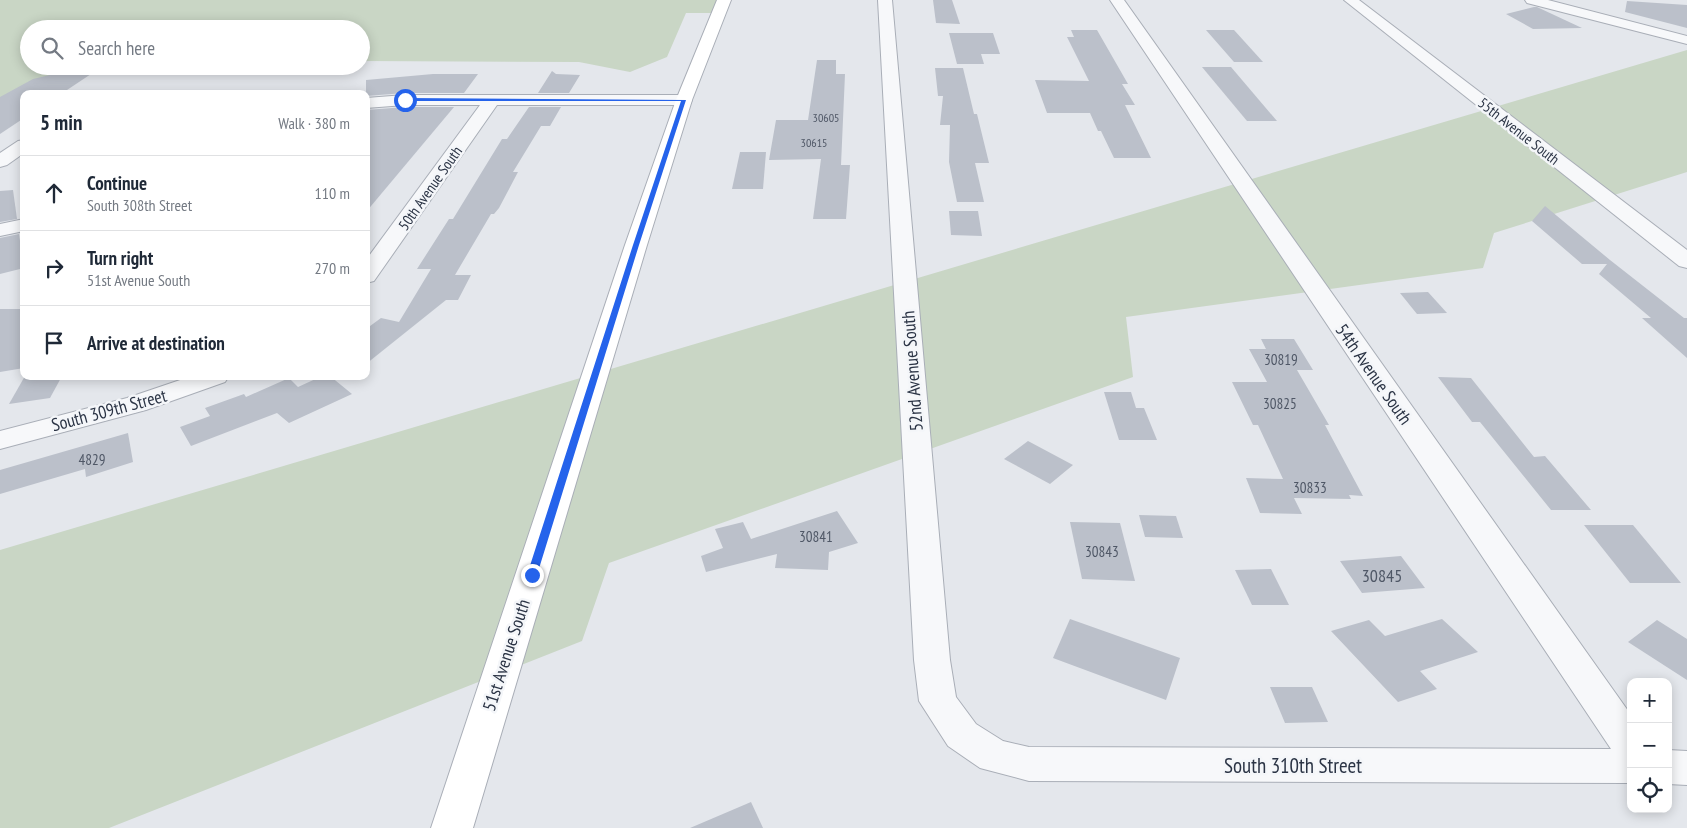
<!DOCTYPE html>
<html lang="en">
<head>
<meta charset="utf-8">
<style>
  :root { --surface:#fff; --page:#f6f6f7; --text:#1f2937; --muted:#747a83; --line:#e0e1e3 }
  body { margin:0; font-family:"PT Sans Narrow",sans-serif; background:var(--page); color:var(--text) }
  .controls { position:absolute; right:15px; bottom:15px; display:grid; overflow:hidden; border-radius:10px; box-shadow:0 2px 12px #0003 }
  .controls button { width:45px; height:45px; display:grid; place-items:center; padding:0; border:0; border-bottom:1px solid var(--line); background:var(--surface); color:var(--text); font:25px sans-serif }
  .stop { position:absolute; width:15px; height:15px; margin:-11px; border:4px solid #2563eb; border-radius:50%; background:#fff }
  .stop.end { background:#2563eb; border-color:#fff; box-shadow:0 1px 5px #0008 }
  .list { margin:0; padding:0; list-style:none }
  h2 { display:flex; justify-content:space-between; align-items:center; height:65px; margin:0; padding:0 20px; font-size:21px }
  h2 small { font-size:16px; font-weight:400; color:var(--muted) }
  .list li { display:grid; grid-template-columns:32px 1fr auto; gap:15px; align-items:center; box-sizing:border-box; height:75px; padding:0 20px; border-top:1px solid var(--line) }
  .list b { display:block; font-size:19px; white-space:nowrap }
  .list p { margin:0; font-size:16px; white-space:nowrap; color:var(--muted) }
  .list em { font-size:16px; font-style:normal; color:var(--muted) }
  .icon { flex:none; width:28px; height:28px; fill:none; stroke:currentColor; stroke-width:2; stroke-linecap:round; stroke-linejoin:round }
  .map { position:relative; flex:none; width:1687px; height:828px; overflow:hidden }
  .search { position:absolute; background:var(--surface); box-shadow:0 2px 12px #0003; left:20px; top:20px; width:350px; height:55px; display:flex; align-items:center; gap:12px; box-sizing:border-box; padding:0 18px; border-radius:28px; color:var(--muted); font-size:19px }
  .panel { position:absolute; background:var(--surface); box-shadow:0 2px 12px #0003; left:20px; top:90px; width:350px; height:290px; border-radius:10px }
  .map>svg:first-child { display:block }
  .green { fill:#c9d6c5 }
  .building { fill:#bbc0ca }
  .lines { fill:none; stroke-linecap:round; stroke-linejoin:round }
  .minor-casing { stroke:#a9aeb7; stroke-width:2 }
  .secondary-casing { stroke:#a9aeb7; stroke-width:2 }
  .minor { fill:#f7f8fa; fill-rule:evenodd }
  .secondary { fill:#fff; fill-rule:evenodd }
  .route { fill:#2563eb }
  .labels { text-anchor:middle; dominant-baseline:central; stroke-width:5; stroke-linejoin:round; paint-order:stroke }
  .far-number-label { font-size:12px; fill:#4f5766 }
  .far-street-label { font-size:15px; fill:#2b3445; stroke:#f4f6f9 }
  .number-label { font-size:15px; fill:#4f5766 }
  .street-label { font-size:18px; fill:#2b3445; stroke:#f4f6f9 }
  .near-number-label { font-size:18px; fill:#4f5766 }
  .near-street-label { font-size:21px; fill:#2b3445; stroke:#f4f6f9 }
</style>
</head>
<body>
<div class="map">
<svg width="1687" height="828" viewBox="0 0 1687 828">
  <rect width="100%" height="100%" fill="#e4e7ec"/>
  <g class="green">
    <path d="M 0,0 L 724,0 L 719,13 L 686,13 L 667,57 L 630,72 L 579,62 L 361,61 L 361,29 L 29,29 L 29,66 L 129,66 L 39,83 L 0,99 Z"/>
    <path d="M 1687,50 L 1687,172 L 1494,233 L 1483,268 L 1126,317 L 1133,377 L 609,563 L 582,641 L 109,828 L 0,828 L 0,550 Z"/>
  </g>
  <g class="building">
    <path d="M 933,0 L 952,0 L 960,24 L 936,23 Z"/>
    <path d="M 1627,1 L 1687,5 L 1687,28 L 1625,12 Z"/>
    <path d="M 1534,7 L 1537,7 L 1582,28 L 1533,29 L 1506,14 Z"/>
    <path d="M 1071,30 L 1097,30 L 1128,84 L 1122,84 L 1135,105 L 1125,105 L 1151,158 L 1114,158 L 1101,131 L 1098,131 L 1090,113 L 1047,113 L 1035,80 L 1089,81 L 1067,37 L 1074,37 Z"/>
    <path d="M 1206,30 L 1234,30 L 1263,62 L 1234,62 Z"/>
    <path d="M 949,33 L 993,33 L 1000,54 L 981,54 L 984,64 L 957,64 Z"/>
    <path d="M 817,60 L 836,60 L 836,74 L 845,74 L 841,165 L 850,165 L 846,219 L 813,219 L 821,159 L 769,160 L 776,120 L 808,120 Z"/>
    <path d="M 88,66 L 103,66 L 61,94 L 24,94 L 24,118 L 0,134 L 0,97 L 33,79 Z"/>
    <path d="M 1202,67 L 1231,67 L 1277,121 L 1247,121 Z"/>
    <path d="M 935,68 L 963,68 L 974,114 L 977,114 L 989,163 L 975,163 L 984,202 L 957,202 L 949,162 L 950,125 L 940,125 L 943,96 L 938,96 Z"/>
    <path d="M 552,71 L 556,74 L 580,75 L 569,93 L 538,93 Z"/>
    <path d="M 433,74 L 478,74 L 464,93 L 405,93 L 366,96 L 366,80 Z"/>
    <path d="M 405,107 L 454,107 L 366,212 L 366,110 Z"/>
    <path d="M 529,107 L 561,107 L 550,126 L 541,126 L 513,172 L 518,172 L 499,208 L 494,214 L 491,214 L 455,275 L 471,275 L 458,300 L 446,300 L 366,364 L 366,329 L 381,318 L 399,322 L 431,269 L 417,269 L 449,219 L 453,219 L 502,139 L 507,139 Z"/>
    <path d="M 740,152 L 766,152 L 763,189 L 732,189 Z"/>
    <path d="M 13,190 L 17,219 L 0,222 L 0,191 Z"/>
    <path d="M 1545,206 L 1610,260 L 1684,318 L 1687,318 L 1687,358 L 1642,318 L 1651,318 L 1599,274 L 1607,264 L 1582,264 L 1532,221 Z"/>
    <path d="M 949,211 L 978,211 L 982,236 L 951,235 Z"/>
    <path d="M 19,234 L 24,268 L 0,274 L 0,238 Z"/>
    <path d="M 1428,292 L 1447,313 L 1417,314 L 1400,293 Z"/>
    <path d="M 0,309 L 24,309 L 24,368 L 0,372 Z"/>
    <path d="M 1261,339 L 1294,339 L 1313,370 L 1297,370 L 1329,425 L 1325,425 L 1363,496 L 1349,495 L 1351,499 L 1294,498 L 1302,514 L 1260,513 L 1246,478 L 1283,479 L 1258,425 L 1253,425 L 1232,382 L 1267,382 L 1249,349 L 1266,349 Z"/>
    <path d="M 25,376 L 62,376 L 50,398 L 9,404 Z"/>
    <path d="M 322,376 L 330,376 L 352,394 L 289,423 L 277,413 L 191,446 L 180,427 L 210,416 L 205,408 L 244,394 L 246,397 L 289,378 L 298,387 Z"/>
    <path d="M 1438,377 L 1471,378 L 1534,457 L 1545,456 L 1591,510 L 1551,510 L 1480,422 L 1472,422 Z"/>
    <path d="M 1104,392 L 1131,392 L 1136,408 L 1144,408 L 1157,440 L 1119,440 Z"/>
    <path d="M 128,433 L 133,462 L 86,477 L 85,469 L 0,494 L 0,470 Z"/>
    <path d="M 1028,441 L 1073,465 L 1050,484 L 1004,459 Z"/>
    <path d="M 837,511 L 858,543 L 829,552 L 828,570 L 775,568 L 777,554 L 706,572 L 701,556 L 723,548 L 715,529 L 743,522 L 751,539 Z"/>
    <path d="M 1139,515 L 1176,516 L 1183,538 L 1145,537 Z"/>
    <path d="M 1070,522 L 1120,523 L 1135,581 L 1082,579 Z"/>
    <path d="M 1584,525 L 1633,525 L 1681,583 L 1630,583 Z"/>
    <path d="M 1401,556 L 1425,588 L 1362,593 L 1340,561 Z"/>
    <path d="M 1271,569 L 1289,605 L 1252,605 L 1235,570 Z"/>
    <path d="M 1070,619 L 1180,658 L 1166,700 L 1053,658 Z"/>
    <path d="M 1442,619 L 1478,652 L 1420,671 L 1437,689 L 1398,702 L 1331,631 L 1369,620 L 1385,636 Z"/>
    <path d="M 1657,620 L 1687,639 L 1687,680 L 1628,642 Z"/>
    <path d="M 1270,687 L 1312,687 L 1328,722 L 1285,723 Z"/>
    <path d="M 751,802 L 763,828 L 690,828 Z"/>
  </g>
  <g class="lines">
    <defs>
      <g id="minor">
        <path d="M 878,0 L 892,0 L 950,660 L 956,697 L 976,724 L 1003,741 L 1029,747 L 1611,749 L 1110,0 L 1124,0 L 1631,715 L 1631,783 L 1029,781 L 980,768 L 948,746 L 919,701 L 914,660 Z"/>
        <path d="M 1344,0 L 1359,0 L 1687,250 L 1687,268 L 1679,266 Z"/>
        <path d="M 1525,0 L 1548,0 L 1687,36 L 1687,44 L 1527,3 Z"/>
        <path d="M 405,95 L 684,95 L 690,96 L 692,100 L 690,104 L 684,105 L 497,105 L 374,281 L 366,283 L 366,260 L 480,105 L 405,105 L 366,108 L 366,98 Z"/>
        <path d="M 24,140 L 24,153 L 7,165 L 0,167 L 0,153 L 18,141 Z"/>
        <path d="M 24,219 L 24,231 L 0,236 L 0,224 Z"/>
        <path d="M 192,376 L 229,376 L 225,382 L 146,410 L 0,449 L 0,431 L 127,398 Z"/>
        <path d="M 1668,750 L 1687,751 L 1687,785 L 1668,784 Z"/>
      </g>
      <path id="secondary" d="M 717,0 L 731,0 L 692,100 L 647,245 L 473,828 L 431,828 L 625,245 L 676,100 Z"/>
    </defs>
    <use href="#minor" class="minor-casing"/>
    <use href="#secondary" class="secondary-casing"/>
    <use href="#minor" class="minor"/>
    <use href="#secondary" class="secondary"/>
  </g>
  <path class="route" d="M 405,98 L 686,100 L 639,245 L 537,575 L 532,578 L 527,575 L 633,245 L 681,101 L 403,101 Z"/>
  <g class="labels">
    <g class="far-number-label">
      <text x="826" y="117">30605</text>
      <text x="814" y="142">30615</text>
    </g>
    <g class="far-street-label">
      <text transform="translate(1519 131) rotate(38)">55th Avenue South</text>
      <text transform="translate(430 188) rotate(-55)">50th Avenue South</text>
    </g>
    <g class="number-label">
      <text x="1281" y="359">30819</text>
      <text x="1280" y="403">30825</text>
      <text x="92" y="459">4829</text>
      <text x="1310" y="487">30833</text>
      <text x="816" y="536">30841</text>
      <text x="1102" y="551">30843</text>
    </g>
    <g class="street-label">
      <text transform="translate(912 371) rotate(-94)">52nd Avenue South</text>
      <text transform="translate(1374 374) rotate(55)">54th Avenue South</text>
      <text transform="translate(109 410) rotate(-15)">South 309th Street</text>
      <text transform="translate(506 655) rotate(-72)">51st Avenue South</text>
    </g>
    <g class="near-number-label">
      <text x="1382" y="575">30845</text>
    </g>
    <g class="near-street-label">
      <text x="1293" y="765">South 310th Street</text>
    </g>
  </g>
</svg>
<div class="controls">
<button>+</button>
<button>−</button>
<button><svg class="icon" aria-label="locate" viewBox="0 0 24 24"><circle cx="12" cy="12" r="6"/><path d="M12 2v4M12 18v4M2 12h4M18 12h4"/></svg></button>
</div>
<div class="stop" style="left:405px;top:100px"></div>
<div class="stop end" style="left:532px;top:575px"></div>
<div class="search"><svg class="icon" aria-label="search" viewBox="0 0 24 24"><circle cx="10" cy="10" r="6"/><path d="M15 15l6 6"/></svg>Search here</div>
<section class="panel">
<h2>5 min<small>Walk · 380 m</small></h2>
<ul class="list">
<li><svg class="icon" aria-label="ahead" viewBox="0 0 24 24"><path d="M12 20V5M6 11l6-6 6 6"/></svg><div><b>Continue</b><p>South 308th Street</p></div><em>110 m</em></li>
<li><svg class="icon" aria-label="right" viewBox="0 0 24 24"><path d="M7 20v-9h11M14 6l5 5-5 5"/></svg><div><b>Turn right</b><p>51st Avenue South</p></div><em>270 m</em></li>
<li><svg class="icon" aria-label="arrive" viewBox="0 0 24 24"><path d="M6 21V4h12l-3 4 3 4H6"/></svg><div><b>Arrive at destination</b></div></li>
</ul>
</section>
</div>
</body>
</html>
